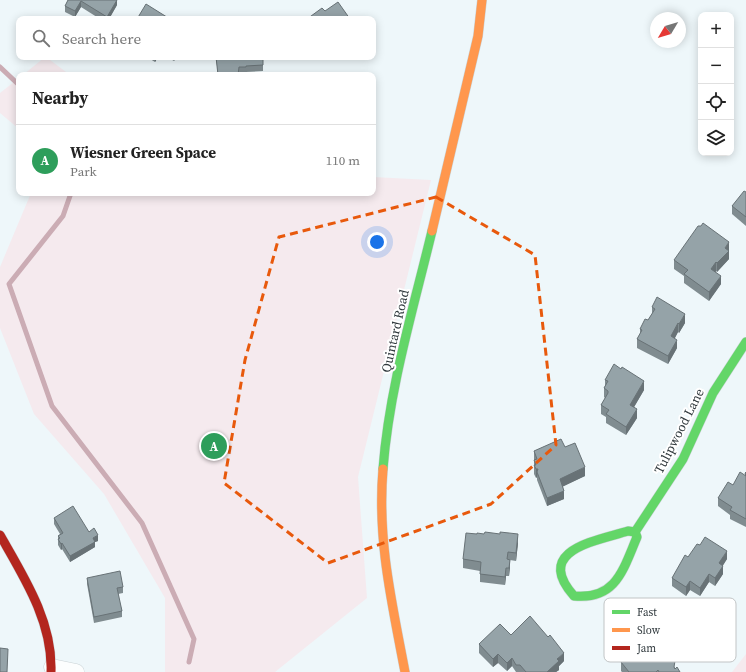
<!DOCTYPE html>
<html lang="en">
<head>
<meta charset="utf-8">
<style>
  :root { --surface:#fff; --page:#f2f2f2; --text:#222; --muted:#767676; --line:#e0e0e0; --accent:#ea580c }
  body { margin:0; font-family:"Source Serif 4",serif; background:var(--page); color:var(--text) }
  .controls { position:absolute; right:12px; top:12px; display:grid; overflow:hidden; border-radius:8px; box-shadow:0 2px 10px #0003 }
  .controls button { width:36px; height:36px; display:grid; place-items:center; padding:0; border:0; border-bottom:1px solid var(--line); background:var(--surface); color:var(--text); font:20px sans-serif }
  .compass { position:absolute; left:650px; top:12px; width:36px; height:36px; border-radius:50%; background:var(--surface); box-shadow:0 2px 10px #0003; rotate:232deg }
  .you { position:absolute; left:377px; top:242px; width:14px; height:14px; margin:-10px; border:3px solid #fff; border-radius:50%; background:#1a73e8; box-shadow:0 0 0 6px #1a73e833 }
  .badge { display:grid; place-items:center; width:26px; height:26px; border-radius:50%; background:var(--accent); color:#fff; font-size:13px; font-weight:700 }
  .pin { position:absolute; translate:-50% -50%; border:2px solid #fff; box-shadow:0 1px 4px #0006 }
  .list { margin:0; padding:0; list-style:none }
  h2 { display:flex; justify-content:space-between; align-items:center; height:52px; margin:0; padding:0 16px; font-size:17px }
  h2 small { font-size:13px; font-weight:400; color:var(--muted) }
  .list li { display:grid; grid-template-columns:26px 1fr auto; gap:12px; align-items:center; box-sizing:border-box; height:72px; padding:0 16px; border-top:1px solid var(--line) }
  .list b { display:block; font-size:15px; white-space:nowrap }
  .list p { margin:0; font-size:13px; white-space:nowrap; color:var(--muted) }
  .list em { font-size:13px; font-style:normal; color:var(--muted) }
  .icon { flex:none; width:22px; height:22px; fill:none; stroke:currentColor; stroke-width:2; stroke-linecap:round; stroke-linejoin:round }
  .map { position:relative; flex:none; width:746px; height:672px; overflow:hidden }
  .search { position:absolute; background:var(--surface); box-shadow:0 2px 10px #0003; left:16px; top:16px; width:360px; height:44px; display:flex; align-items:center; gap:10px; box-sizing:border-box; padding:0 14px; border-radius:8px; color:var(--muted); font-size:15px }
  .panel { position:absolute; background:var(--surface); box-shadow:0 2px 10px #0003; left:16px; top:72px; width:360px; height:124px; border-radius:8px }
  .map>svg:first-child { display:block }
  .green { fill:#f5eaee }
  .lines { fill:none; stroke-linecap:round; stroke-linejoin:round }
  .stream { stroke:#cbacb4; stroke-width:5 }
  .street-casing { stroke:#cad3d6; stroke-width:17 }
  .fast-casing { stroke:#cad3d6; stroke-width:10 }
  .slow-casing { stroke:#cad3d6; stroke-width:10 }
  .jam-casing { stroke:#cad3d6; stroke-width:10 }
  .street { stroke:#fcfefe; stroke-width:16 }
  .fast { stroke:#63d668; stroke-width:9 }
  .slow { stroke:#ff974d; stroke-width:9 }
  .jam { stroke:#b3261e; stroke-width:9 }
  .wall { fill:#808c90 }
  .shaded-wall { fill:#687276 }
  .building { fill:#95a3a8; stroke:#687276 }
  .marked { fill:none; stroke:#e8590c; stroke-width:3; stroke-dasharray:8 5; stroke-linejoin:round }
  .labels { text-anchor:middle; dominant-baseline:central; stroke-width:4; stroke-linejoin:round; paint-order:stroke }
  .street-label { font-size:13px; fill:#30393d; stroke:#fff }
  .key { fill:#fff; stroke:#c1c4c5; stroke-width:1 }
  .key-label { font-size:11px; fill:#30393d }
</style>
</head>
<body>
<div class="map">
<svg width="746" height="672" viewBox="0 0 746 672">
  <rect width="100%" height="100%" fill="#eef7fa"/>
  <g class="green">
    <path d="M 45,57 L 46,57 L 70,75 L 23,75 Z"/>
    <path d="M 19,78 L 19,129 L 0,113 L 0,93 Z"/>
    <path d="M 373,177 L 431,180 L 358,477 L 367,598 L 275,672 L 165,672 L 165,598 L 104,494 L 34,414 L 0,328 L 0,267 L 31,193 L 373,193 Z"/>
    <path d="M 746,654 L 746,672 L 732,672 Z"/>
  </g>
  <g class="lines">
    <g class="stream">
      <path d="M 0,67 L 19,85"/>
      <path d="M 71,193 L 63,216 L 9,284 L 52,406 L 142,523 L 194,639 L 189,662"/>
    </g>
    <defs>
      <path id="street" d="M 52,667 L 76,672"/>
      <g id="fast">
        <path d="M 383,469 C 389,389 413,310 432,231"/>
        <path d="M 628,531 L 635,532 L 637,537 C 623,570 616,600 574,596 C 533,550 596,541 628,531 Z"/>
        <path d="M 635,532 L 683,459 L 713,393 L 746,342"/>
      </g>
      <g id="slow">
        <path d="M 432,231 L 478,36 L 482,0"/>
        <path d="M 383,469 C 377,540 392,603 405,672"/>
      </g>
      <path id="jam" d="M 0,535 C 24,577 53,622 51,672"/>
    </defs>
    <use href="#street" class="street-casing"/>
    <use href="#fast" class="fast-casing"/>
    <use href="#slow" class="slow-casing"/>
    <use href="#jam" class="jam-casing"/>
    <use href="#street" class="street"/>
    <use href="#fast" class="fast"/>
    <use href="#slow" class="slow"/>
    <use href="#jam" class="jam"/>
  </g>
  <g class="wall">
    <path d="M 68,0 L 117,0 L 117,5 L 109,19 L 100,19 L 81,7 L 75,17 L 65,12 L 65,6 Z"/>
    <path d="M 147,57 L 158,57 L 155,62 Z"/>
    <path d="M 167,57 L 176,57 L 174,61 Z"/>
    <path d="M 216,57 L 263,57 L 263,71 L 246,72 L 246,73 L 239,73 L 239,75 L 218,75 Z"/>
    <path d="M 746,192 L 746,226 L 732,214 L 732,206 Z"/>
    <path d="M 729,251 L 729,259 L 717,272 L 716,271 L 716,272 L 721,284 L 709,301 L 684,283 L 684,276 L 674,269 L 674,260 Z"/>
    <path d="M 652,307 L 685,323 L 679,333 L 678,332 L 675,338 L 677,348 L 668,364 L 637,348 L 637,339 L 640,334 L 640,329 L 648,320 L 652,314 Z"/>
    <path d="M 605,380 L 644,390 L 634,407 L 637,418 L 626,435 L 606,423 L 606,417 L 601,414 L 601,405 L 605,398 L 604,397 L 604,388 L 605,386 Z"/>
    <path d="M 565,447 L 585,476 L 563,486 L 564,499 L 547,506 L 537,480 L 537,477 L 536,478 L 534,474 L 534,451 Z"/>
    <path d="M 746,472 L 746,527 L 730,519 L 730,515 L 718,506 L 718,498 L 745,475 L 745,473 Z"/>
    <path d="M 54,518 L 89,532 L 98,541 L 95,542 L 95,547 L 70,562 L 62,549 L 61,550 L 58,545 L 58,536 L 60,534 L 54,524 Z"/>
    <path d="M 518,543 L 516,561 L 510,560 L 509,576 L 506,576 L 505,585 L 480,582 L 480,571 L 463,568 L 463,559 Z"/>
    <path d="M 700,545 L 727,559 L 722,566 L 723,574 L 715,586 L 709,582 L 700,596 L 690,590 L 686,596 L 672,586 L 672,578 L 688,557 Z"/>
    <path d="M 87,578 L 123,587 L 123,593 L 118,594 L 122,611 L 122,617 L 94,623 L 87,584 Z"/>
    <path d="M 630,633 L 662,645 L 675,668 L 680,672 L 622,672 L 621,671 L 621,662 L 625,658 L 625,653 L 637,649 L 630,641 Z"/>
    <path d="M 511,635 L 564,661 L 559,666 L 559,670 L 556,672 L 516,672 L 512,666 L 507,671 L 498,663 L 493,667 L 479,653 L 479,644 Z"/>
  </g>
  <g class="shaded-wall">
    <path d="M 117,0 L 117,5 L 109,19 L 107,19 L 107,17 Z"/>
    <path d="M 81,1 L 81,7 L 75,17 L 75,11 Z"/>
    <path d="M 155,57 L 158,57 L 155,62 Z"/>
    <path d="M 174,57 L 176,57 L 174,61 Z"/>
    <path d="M 729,242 L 729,259 L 717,272 L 717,263 L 725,248 Z"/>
    <path d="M 716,262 L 716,271 L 711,277 L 711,269 Z"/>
    <path d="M 721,276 L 721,284 L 709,301 L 709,292 Z"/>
    <path d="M 685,314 L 685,323 L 679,333 L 679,324 Z"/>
    <path d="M 678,323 L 678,332 L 671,345 L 671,336 Z"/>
    <path d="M 677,340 L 677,348 L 668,364 L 668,356 Z"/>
    <path d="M 644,381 L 644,390 L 630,414 L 630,405 Z"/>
    <path d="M 637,409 L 637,418 L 626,435 L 626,427 Z"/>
    <path d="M 585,467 L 585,476 L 560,488 L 560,479 Z"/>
    <path d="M 536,469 L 538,469 L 537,477 L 536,478 Z"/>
    <path d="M 564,491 L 564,499 L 547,506 L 547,498 Z"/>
    <path d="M 518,534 L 518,543 L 516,561 L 516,553 Z"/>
    <path d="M 98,535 L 98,541 L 95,542 L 95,547 L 70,562 L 70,556 L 93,538 Z"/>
    <path d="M 62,543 L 62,549 L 61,550 L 61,544 Z"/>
    <path d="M 727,551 L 727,559 L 719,572 L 719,563 Z"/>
    <path d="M 510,560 L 510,568 L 509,576 L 509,568 Z"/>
    <path d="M 723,566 L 723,574 L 715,586 L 715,578 Z"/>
    <path d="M 506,568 L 506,576 L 505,585 L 505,577 Z"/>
    <path d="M 709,574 L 709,582 L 700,596 L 700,588 Z"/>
    <path d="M 690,581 L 690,590 L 686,596 L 686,587 Z"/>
    <path d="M 564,653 L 564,661 L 559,666 L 559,670 L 556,672 L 547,672 L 557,659 Z"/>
    <path d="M 498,654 L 498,663 L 493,667 L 493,659 Z"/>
    <path d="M 512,658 L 512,666 L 507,671 L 507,663 Z"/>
  </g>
  <g class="building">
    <path d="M 68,0 L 117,0 L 107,17 L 81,1 L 75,11 L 65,6 Z"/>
    <path d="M 338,2 L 350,19 L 307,19 L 322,8 L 325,11 Z"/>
    <path d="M 146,4 L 170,19 L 137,19 Z"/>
    <path d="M 216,57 L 263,57 L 263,65 L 246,66 L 246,67 L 239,67 L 238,75 L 218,75 Z"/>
    <path d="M 744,191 L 746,192 L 746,217 L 732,206 Z"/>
    <path d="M 703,223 L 729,242 L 725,248 L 729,251 L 717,263 L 716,262 L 711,269 L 721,276 L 709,292 L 684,274 L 688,270 L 674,260 L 698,226 L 701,226 Z"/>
    <path d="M 657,297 L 685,314 L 679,324 L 678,323 L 671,336 L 677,340 L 668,356 L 637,339 L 642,330 L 640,329 L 645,319 L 648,320 L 655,309 L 652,307 Z"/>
    <path d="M 614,364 L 621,369 L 622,367 L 644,381 L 630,405 L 637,409 L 626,427 L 606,414 L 609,410 L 601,405 L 608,393 L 608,391 L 604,388 L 608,381 L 605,380 Z"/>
    <path d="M 561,439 L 565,447 L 575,443 L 585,467 L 560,479 L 564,491 L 547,498 L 537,472 L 538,469 L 536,469 L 534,465 L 536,465 L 534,460 L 537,459 L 534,451 Z"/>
    <path d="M 740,472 L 746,476 L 745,473 L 746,472 L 746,519 L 730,510 L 732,507 L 718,498 L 728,482 L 733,485 Z"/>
    <path d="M 73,506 L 89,532 L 94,528 L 98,535 L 93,538 L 95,542 L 70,556 L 62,543 L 61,544 L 58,539 L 60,538 L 58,536 L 63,533 L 54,518 Z"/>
    <path d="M 485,532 L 500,534 L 500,532 L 518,534 L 516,553 L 508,552 L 507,559 L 510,560 L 509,568 L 506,568 L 505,577 L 480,574 L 481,562 L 463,559 L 466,533 L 477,534 L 477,533 L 484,534 Z"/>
    <path d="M 705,537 L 727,551 L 719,563 L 723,566 L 715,578 L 709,574 L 700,588 L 690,581 L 686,587 L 672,578 L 685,555 L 688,557 L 697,544 L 700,545 Z"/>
    <path d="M 120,571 L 123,587 L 117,588 L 122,611 L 94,617 L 87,578 Z"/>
    <path d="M 530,616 L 548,637 L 550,635 L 564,653 L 557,659 L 559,661 L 547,672 L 526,672 L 520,665 L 516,665 L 512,658 L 507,663 L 498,654 L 493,659 L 479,644 L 500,624 L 511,635 Z"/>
    <path d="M 645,620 L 662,641 L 660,643 L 675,661 L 674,667 L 675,669 L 677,667 L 680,672 L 659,672 L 658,670 L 656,672 L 629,672 L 621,662 L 625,658 L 627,658 L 625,653 L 632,647 L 636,650 L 641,646 L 630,633 Z"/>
    <path d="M 0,648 L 8,649 L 7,672 L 0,672 Z"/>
  </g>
  <path class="marked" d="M 436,197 L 535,255 L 556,445 L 491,504 L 328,563 L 224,483 L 245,360 L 279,237 Z"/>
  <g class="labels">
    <g class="street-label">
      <text transform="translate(395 331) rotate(-77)">Quintard Road</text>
      <text transform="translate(679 431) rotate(-63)">Tulipwood Lane</text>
    </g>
  </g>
  <rect x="604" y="598" width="132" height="64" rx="6" class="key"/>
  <rect x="612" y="610" width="18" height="4" fill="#63d668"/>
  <rect x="612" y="628" width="18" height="4" fill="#ff974d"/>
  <rect x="612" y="646" width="18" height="4" fill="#b3261e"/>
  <g class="key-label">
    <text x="637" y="616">Fast</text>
    <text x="637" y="634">Slow</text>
    <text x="637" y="652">Jam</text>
  </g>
</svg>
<div class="controls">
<button>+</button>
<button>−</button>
<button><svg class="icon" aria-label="locate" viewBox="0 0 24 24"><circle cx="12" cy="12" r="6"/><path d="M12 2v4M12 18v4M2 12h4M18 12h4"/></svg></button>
<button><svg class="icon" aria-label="layers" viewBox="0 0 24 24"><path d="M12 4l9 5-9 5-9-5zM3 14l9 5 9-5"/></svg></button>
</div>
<svg class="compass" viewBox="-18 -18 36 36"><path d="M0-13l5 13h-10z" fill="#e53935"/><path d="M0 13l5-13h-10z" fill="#767676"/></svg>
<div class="you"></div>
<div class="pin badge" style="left:214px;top:446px;background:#2e9e5b">A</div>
<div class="search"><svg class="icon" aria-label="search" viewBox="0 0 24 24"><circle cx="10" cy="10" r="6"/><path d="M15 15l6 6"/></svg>Search here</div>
<section class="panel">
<h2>Nearby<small></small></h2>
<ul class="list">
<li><span class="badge" style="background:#2e9e5b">A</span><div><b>Wiesner Green Space</b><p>Park</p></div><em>110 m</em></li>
</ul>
</section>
</div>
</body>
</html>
